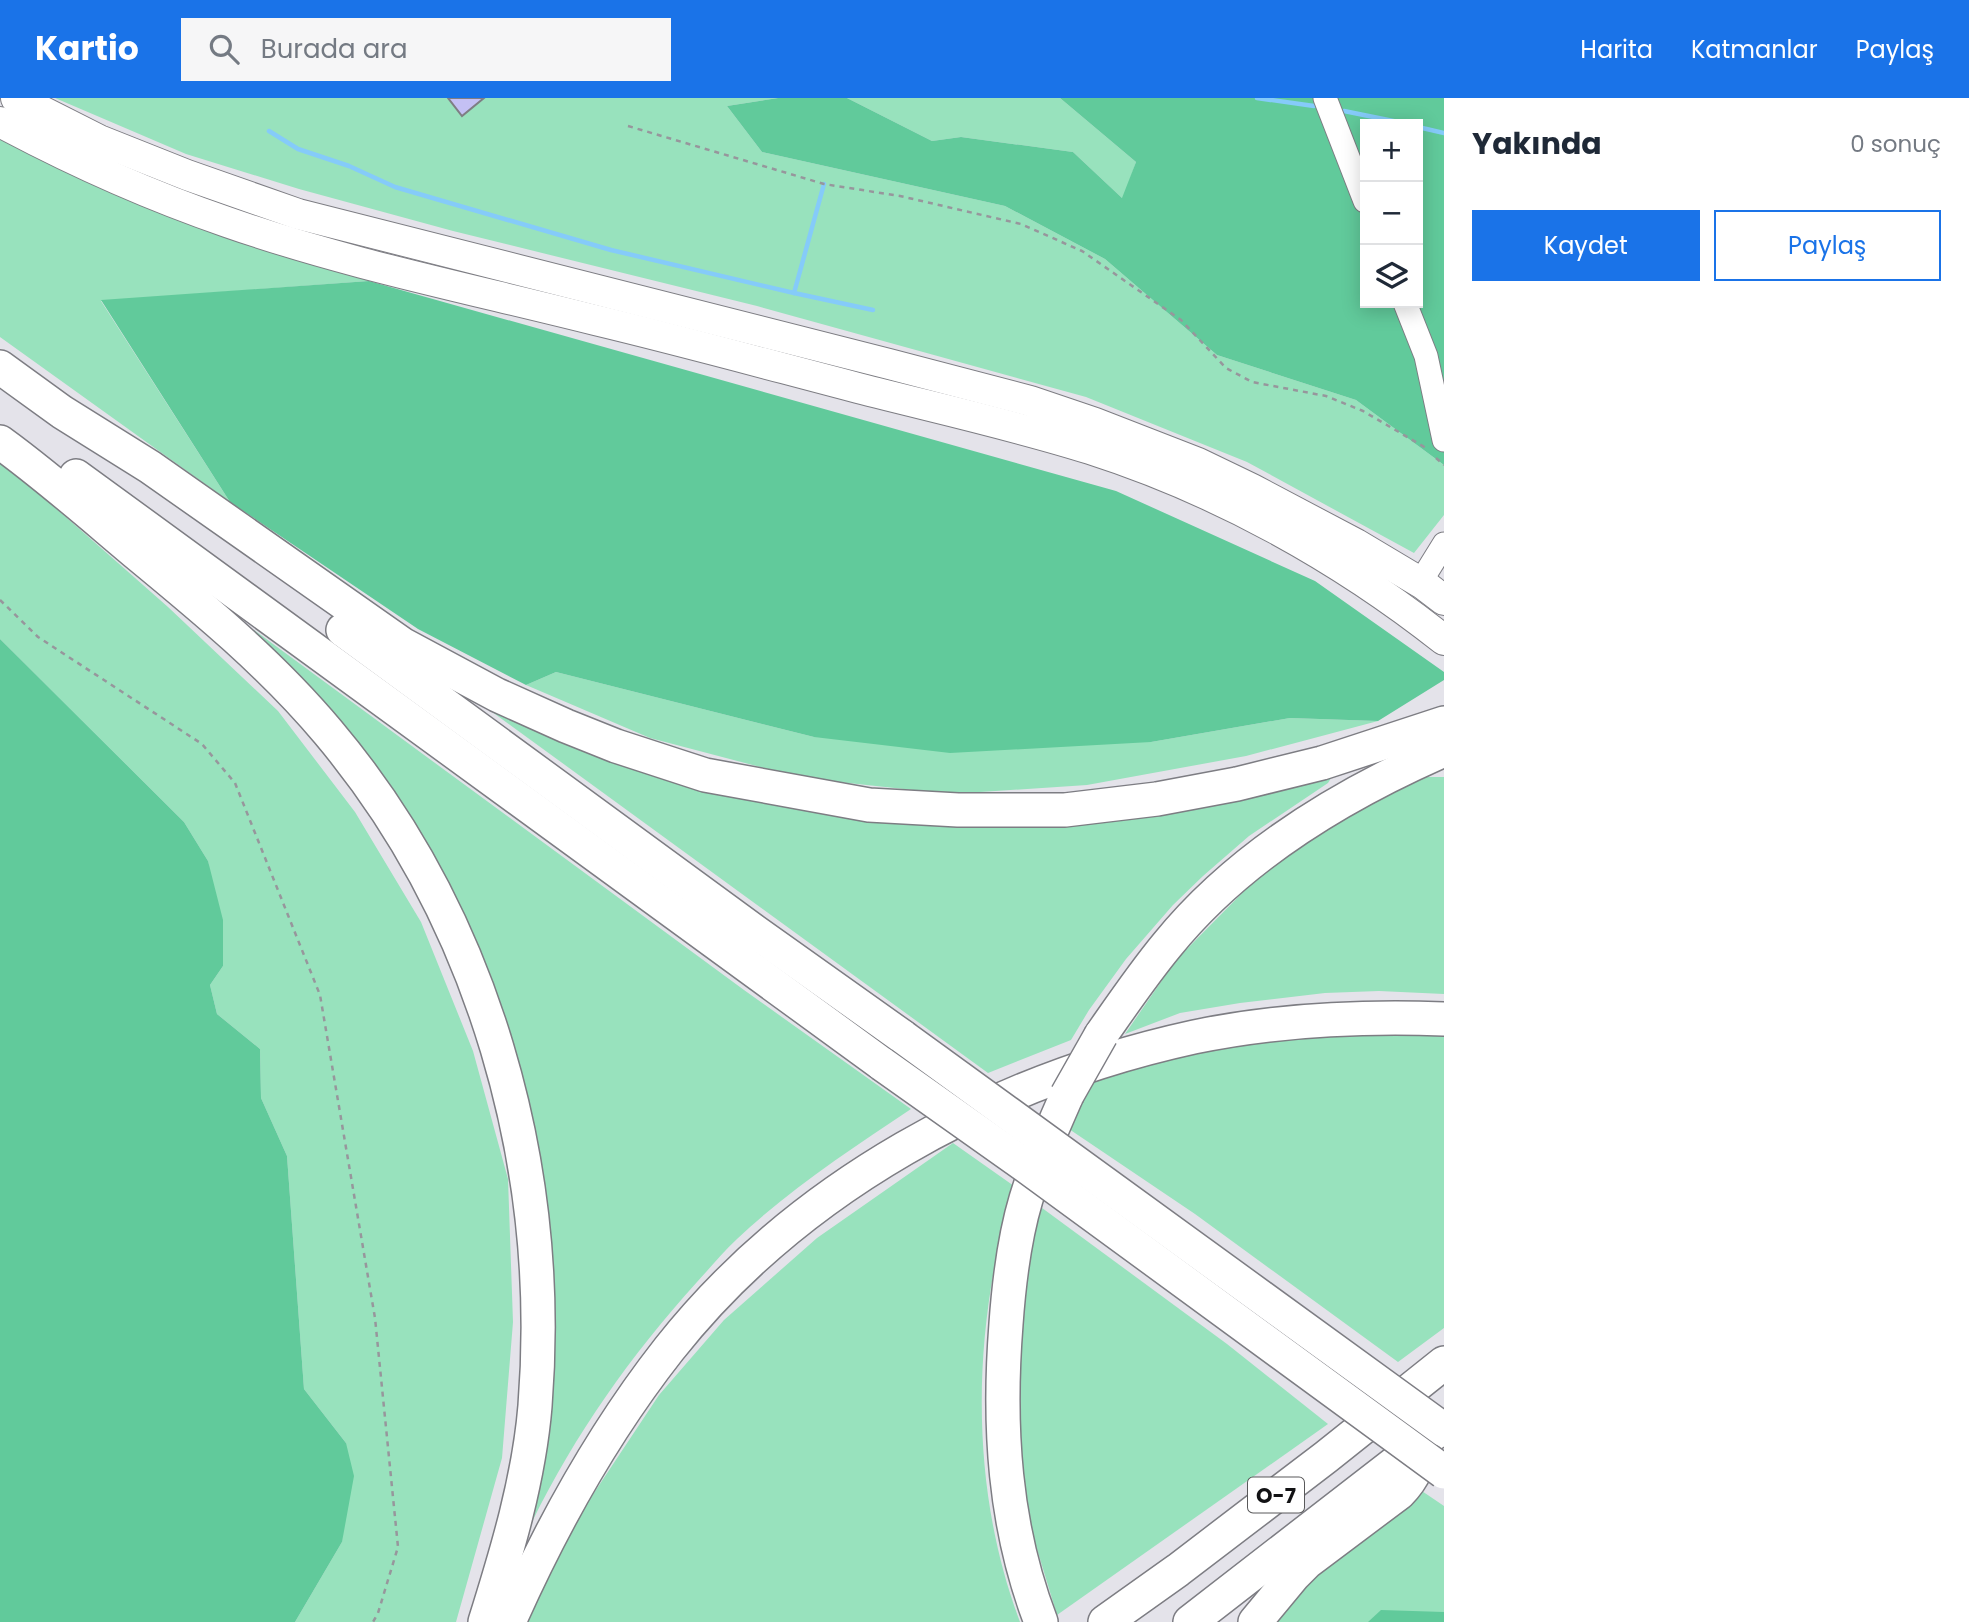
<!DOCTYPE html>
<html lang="tr">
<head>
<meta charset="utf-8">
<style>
  :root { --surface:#fff; --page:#f6f6f7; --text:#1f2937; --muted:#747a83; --line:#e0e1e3; --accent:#1a73e8 }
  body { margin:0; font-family:Poppins,sans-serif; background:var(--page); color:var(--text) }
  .controls { position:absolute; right:21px; top:21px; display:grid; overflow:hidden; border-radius:0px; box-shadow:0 4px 18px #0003 }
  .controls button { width:63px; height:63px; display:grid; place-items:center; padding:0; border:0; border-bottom:2px solid var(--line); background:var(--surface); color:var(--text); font:35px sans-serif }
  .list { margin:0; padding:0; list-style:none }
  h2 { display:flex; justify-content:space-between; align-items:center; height:91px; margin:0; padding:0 28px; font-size:30px }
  h2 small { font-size:23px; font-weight:400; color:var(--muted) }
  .actions { display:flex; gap:14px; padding:21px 28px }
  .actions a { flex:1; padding:16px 0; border:2px solid var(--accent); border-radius:0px; text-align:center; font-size:24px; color:var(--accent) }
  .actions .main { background:var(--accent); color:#fff }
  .icon { flex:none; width:38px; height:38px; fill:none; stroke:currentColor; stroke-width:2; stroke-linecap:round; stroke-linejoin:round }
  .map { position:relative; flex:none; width:1444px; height:1524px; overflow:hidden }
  header { display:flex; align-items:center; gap:42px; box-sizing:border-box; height:98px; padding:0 35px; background:var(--accent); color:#fff }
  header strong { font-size:33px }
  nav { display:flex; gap:38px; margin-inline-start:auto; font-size:24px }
  .search { width:490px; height:63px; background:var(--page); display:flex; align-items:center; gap:18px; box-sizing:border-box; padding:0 24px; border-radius:0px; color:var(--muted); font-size:26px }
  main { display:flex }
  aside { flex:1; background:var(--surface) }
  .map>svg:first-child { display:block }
  .green { fill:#98e2bd }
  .forest { fill:#61ca9b; fill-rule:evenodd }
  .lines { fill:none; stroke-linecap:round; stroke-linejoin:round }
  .stream { stroke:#85cbf9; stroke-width:4.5 }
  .building { fill:#c4c0f4; stroke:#7f7e84; stroke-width:2 }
  .minor-casing { stroke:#7d7d83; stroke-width:25 }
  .major-casing { stroke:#7d7d83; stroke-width:32 }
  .highway-casing { stroke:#7d7d83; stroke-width:36 }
  .path { stroke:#97969c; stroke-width:2.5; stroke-dasharray:5 5; stroke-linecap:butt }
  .minor { stroke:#fff; stroke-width:23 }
  .major { stroke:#fff; stroke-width:30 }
  .highway { stroke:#fff; stroke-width:33 }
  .highway-bridge-casing { stroke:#7d7d83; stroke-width:36; stroke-linecap:butt }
  .highway-bridge { stroke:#fff; stroke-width:33 }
  .labels { text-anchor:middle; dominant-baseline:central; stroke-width:7; stroke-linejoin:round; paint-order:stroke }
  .shield { fill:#fff; stroke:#59595a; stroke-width:2 }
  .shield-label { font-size:21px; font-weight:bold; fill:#121214 }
</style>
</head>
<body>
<header>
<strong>Kartio</strong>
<div class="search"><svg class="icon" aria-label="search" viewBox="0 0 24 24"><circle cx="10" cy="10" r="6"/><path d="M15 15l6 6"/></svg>Burada ara</div>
<nav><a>Harita</a><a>Katmanlar</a><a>Paylaş</a></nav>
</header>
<main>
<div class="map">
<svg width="1444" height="1524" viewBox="0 0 1444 1524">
  <rect width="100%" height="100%" fill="#e4e3ea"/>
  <g class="green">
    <path d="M 55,0 L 778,0 L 727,8 L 762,54 L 1005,108 L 1105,161 L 1217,257 L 1356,302 L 1444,367 L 1444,417 L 1414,455 L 1247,364 L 1086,299 L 757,208 L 453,133 L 299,91 L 186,56 Z"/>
    <path d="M 847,0 L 1060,0 L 1136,64 L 1123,101 L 1073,54 L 961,39 L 932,43 Z"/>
    <path d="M 0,41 L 285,156 L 369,183 L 101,203 L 230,404 L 0,239 Z"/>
    <path d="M 0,361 L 168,509 L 278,613 L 355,714 L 421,824 L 473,953 L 508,1081 L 513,1224 L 502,1360 L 456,1524 L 295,1524 L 342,1444 L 346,1345 L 304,1291 L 287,1058 L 261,1000 L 260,951 L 217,916 L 210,887 L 223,868 L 208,763 L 184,724 L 0,541 Z"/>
    <path d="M 254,532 L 744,892 L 911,1011 C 851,1051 790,1091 737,1141 C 723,1154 710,1170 697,1184 C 631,1257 575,1336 532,1424 L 527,1424 L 546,1309 L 487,881 L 251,533 Z"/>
    <path d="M 556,574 L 814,639 L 1151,644 L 1290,620 L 1378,623 L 1246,658 L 1087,687 L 950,696 L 802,680 L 650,640 L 526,587 Z"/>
    <path d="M 484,608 L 895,721 L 1326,678 L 1331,680 L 1328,685 L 1249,738 L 1203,778 L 1173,807 L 1126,861 L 1089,912 L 1071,942 L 988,975 Z"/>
    <path d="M 1421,679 L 1444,679 L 1444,896 L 1379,893 L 1325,895 L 1240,905 L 1180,915 L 1125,936 L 1176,862 L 1253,784 L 1308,742 L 1372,703 Z"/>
    <path d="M 1344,934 L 1444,936 L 1444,1230 L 1398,1264 L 1195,1116 L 1069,1031 L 1095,980 L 1176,954 Z"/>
    <path d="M 953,1045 L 1014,1088 C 972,1229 968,1386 1020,1524 L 526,1524 L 566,1437 L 659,1297 L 724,1222 L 817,1140 Z"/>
    <path d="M 1038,1107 L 1227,1246 L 1328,1326 L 1057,1517 L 1030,1428 L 1021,1373 L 1016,1249 Z"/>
    <path d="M 1416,1389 L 1444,1408 L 1444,1524 L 1263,1524 Z"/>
  </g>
  <g class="forest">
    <path d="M 778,0 L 847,0 L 932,43 L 961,39 L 1073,54 L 1122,100 L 1136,64 L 1060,0 L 1444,0 L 1444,367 L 1356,302 L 1217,257 L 1105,161 L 1005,108 L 762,54 L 727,8 ZM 1365,26 L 1418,26 L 1418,205 L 1365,205 Z"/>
    <path d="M 369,183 L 1116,393 L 1315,483 L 1444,574 L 1444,582 L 1378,623 L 1290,620 L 1151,644 L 950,655 L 814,639 L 556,574 L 526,587 L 418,531 L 230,404 L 101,202 Z"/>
    <path d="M 0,541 L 184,724 L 208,763 L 223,822 L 223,868 L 210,887 L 217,916 L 260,951 L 261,1000 L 287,1058 L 304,1291 L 346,1345 L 354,1378 L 342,1444 L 295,1524 L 0,1524 Z"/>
    <path d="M 1381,1512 L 1444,1514 L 1444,1524 L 1368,1524 Z"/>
  </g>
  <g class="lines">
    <g class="stream">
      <path d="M 1257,0 L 1314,8"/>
      <path d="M 1344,13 L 1408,26"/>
      <path d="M 1418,29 L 1444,35"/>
      <path d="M 269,33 L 298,51 L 349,68 L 395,89 L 611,152 L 794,195 L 824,86"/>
      <path d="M 794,195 L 873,212"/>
    </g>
  </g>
  <path class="building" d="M 448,0 L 484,0 L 462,18 Z"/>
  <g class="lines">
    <defs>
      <g id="minor">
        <path d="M 1325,0 L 1365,103"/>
        <path d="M 1405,205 L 1426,258 L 1444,342"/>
        <path d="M 1423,486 L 1426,475 L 1444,446"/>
      </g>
      <g id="major">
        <path d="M 16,0 L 99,42 L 187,77 L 298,116 L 889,266 L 1030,303 L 1095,325 L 1198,365 L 1252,391 L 1356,446 L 1423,486 L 1444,502"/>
        <path d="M 0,24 C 73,63 148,97 227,124 C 347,166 472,191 595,222 C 683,243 770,267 858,290 C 936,310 1014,327 1090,351 C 1218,392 1339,459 1444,542"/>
      </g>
      <g id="highway">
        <path d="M 0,269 L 62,314 L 150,369 L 402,546 L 497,597 L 566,628 L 616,648 L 705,677 L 869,707 L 958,712 L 1065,712 L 1157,701 L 1237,686 L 1322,665 L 1444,625"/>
        <path d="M 0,344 C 47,378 91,417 135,454 C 203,510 271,566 328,634 C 484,819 554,1068 535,1308 C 529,1381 507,1454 485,1524"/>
        <path d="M 76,378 L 882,966"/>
        <path d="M 343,532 L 754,833 L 903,939"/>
        <path d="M 1101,937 C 1122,907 1143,876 1167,847 C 1239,758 1341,697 1444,652"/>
        <path d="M 509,1524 C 552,1427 603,1335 669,1251 C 798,1088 993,983 1194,939 C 1276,922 1361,918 1444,921"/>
        <path d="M 1041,1524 C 1004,1428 998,1328 1006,1226 C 1009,1184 1014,1141 1026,1101 C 1037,1065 1052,1031 1067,997"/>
        <path d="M 1105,1524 L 1178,1472 L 1326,1359 L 1444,1265"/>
        <path d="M 1190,1524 L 1434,1335"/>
        <path d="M 1255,1524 L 1294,1477 L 1307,1464 L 1399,1395 C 1415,1379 1420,1364 1423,1342"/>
      </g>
    </defs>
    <use href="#minor" class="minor-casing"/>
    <use href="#major" class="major-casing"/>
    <use href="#highway" class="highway-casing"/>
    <g class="path">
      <path d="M 628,28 L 824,86 L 900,98 L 1021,126 L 1082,153 L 1181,222 L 1226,270 L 1252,284 L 1326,298 L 1363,313 L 1426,350"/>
      <path d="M 1436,360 L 1444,367"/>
      <path d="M 0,502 L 38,539 L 202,646 L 235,685 L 320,897 L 375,1220 L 398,1449 L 378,1515 L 373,1524"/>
    </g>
    <use href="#minor" class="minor"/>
    <use href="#major" class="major"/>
    <use href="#highway" class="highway"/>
    <defs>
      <g id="highway-bridge">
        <path d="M 903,939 L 1444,1332"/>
        <path d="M 882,966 L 1026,1068 L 1444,1374"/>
        <path d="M 1067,997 L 1101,937"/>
      </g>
    </defs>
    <use href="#highway-bridge" class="highway-bridge-casing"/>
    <use href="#highway-bridge" class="highway-bridge"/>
  </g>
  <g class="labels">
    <rect class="shield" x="1248" y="1379.5" width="56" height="35" rx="5"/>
    <g class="shield-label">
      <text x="1276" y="1397">O-7</text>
    </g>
  </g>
</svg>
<div class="controls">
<button>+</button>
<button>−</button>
<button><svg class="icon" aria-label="layers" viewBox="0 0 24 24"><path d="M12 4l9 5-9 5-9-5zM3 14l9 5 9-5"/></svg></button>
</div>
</div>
<aside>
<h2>Yakında<small>0 sonuç</small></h2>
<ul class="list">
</ul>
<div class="actions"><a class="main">Kaydet</a><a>Paylaş</a></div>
</aside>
</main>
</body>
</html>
